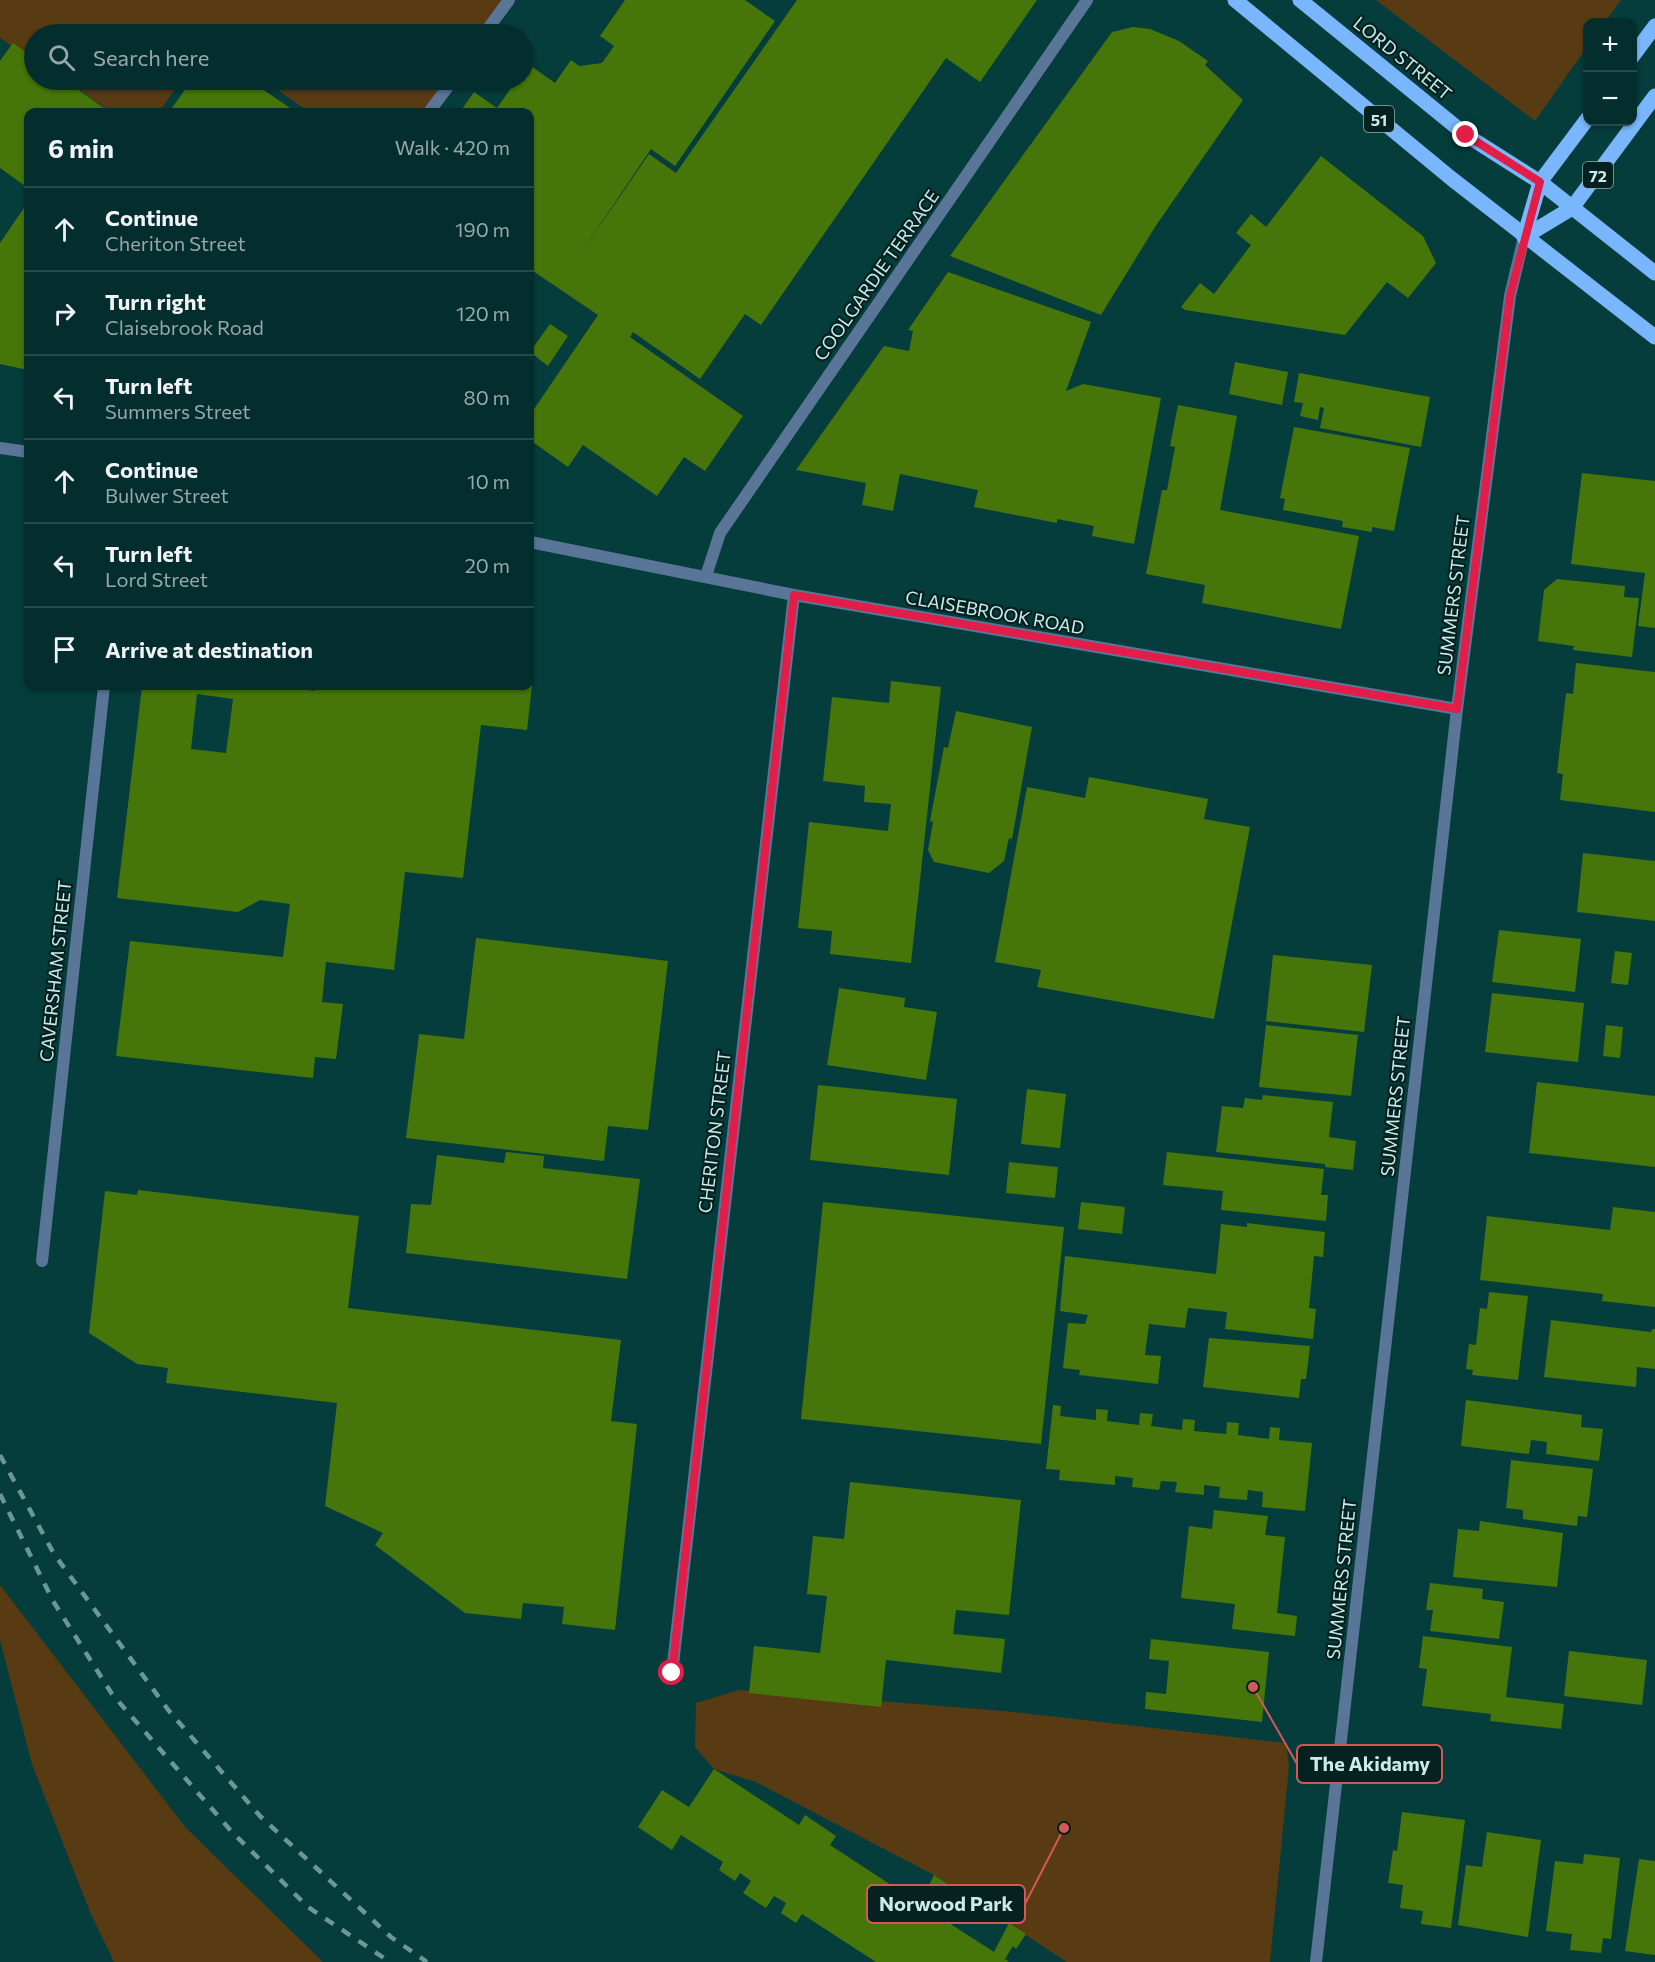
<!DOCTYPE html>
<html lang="en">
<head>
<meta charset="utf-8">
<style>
  :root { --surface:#042e2d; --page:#0d3635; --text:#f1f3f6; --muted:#97a8aa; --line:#254a49 }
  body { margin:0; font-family:Commissioner,sans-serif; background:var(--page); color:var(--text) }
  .controls { position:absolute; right:18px; top:18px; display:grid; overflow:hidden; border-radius:12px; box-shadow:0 2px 4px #0004 }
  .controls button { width:54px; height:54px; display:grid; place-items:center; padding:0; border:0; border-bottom:2px solid var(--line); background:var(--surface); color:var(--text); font:30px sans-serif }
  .stop { position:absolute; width:18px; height:18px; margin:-14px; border:4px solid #e11d48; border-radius:50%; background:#fff }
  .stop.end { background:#e11d48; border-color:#fff; box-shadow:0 2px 6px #0008 }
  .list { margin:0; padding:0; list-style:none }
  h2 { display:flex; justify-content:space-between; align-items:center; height:78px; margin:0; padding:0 24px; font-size:26px }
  h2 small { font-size:20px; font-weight:400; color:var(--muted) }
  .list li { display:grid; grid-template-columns:39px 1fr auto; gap:18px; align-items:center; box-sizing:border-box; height:84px; padding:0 24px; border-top:2px solid var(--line) }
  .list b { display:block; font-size:22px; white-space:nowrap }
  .list p { margin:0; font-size:20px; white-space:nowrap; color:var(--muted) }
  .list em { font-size:20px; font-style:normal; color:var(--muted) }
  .icon { flex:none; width:33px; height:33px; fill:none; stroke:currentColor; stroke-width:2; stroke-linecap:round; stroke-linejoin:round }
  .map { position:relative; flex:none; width:1655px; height:1962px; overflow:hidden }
  .search { position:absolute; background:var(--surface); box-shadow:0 2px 4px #0004; left:24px; top:24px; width:510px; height:66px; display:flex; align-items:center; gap:15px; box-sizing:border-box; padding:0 21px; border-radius:33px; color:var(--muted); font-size:22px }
  .panel { position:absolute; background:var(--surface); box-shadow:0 2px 4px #0004; left:24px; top:108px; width:510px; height:582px; border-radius:12px }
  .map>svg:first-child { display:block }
  .green { fill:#583b12 }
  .building { fill:#467609; fill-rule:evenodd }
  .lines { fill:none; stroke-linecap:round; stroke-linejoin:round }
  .street { stroke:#597698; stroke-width:12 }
  .primary { stroke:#79b6fb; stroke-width:15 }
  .rail { stroke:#6b9795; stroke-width:4.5; stroke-dasharray:10 10; stroke-linecap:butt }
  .route { stroke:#e11d48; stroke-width:8 }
  .labels { text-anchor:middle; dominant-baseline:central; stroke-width:4.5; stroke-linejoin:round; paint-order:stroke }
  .shield { fill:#052120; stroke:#90aead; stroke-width:1.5 }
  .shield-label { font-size:16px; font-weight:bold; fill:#cbebe9 }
  .street-label { font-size:18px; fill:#cbebe9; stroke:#052120 }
  .leader { fill:none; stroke:#d35958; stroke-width:2 }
  .callout-dot { fill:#d35958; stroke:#052120; stroke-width:2 }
  .callout { fill:#052120; stroke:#d35958; stroke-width:2 }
  .callout-label { font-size:20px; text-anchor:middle; font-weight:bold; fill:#cbebe9 }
</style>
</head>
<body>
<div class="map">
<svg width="1655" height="1962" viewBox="0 0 1655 1962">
  <rect width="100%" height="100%" fill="#053d3c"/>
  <g class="green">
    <path d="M 0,0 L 509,0 L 484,34 L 34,34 L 34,61 L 0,38 Z"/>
    <path d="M 1376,0 L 1621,0 L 1605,22 L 1588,22 L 1587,47 L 1535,121 Z"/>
    <path d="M 63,80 L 182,80 L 159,112 L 112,112 Z"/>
    <path d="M 263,80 L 453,80 L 429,112 L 309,112 Z"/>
    <path d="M 0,1585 L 185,1827 L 323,1962 L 114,1962 L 90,1912 L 32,1764 L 0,1640 Z"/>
    <path d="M 739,1690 L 1005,1711 L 1286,1743 L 1289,1767 L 1270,1962 L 1067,1962 L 934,1875 L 756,1782 L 714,1769 L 695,1747 L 696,1703 Z"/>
  </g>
  <g class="building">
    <path d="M 625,0 L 745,0 L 775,21 L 675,166 L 651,149 L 578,257 L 649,154 L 676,173 L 797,0 L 1037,0 L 980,82 L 946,58 L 761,325 L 745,314 L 700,379 L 633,332 L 630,337 L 743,416 L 705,471 L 684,457 L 657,496 L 583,445 L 568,467 L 530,440 L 530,415 L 598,315 L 530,269 L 530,112 L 460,112 L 474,92 L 497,108 L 517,80 L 524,80 L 524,71 L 528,64 L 555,83 L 571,60 L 579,66 L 602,63 L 614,46 L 600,36 Z"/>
    <path d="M 1133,27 L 1150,29 L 1179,41 L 1208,61 L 1205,65 L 1243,100 L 1155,227 L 1101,315 L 950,256 L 1112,32 Z"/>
    <path d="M 13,43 L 34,58 L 34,80 L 64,80 L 110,112 L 28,112 L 28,188 L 0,168 L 0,61 Z"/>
    <path d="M 192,80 L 249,80 L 296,112 L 169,112 Z"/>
    <path d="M 1321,156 L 1423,236 L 1436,263 L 1408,298 L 1387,282 L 1345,335 L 1185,310 L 1181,307 L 1200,283 L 1214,294 L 1251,245 L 1236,233 L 1251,214 L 1266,227 Z"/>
    <path d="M 28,202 L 28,370 L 0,364 L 0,243 Z"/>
    <path d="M 948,272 L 1091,322 L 1066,391 L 1083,384 L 1161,398 L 1134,544 L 1092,536 L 1094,526 L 1057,519 L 1057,523 L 974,507 L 978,490 L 900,474 L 893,511 L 862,505 L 866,483 L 796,470 L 884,346 L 909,351 L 913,331 L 908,330 Z"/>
    <path d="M 550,324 L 568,336 L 548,366 L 530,352 Z"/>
    <path d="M 1235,362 L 1288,372 L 1282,405 L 1229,394 Z"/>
    <path d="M 1299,373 L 1430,397 L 1421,447 L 1320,428 L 1324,408 L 1320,407 L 1318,420 L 1300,416 L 1303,403 L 1294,402 Z"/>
    <path d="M 1178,405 L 1237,416 L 1220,510 L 1359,536 L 1341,629 L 1202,603 L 1205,585 L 1146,574 L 1162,490 L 1167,490 L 1175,447 L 1170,446 Z"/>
    <path d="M 1294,427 L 1410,448 L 1394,531 L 1372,527 L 1372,532 L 1342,527 L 1343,521 L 1283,510 L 1285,499 L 1280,498 Z"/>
    <path d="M 1582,473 L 1655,481 L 1655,628 L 1638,626 L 1645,573 L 1571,564 Z"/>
    <path d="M 1557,579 L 1625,586 L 1624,597 L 1639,598 L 1632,657 L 1573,650 L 1574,646 L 1538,641 L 1544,590 Z"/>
    <path d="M 1576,663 L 1655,672 L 1655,812 L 1560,800 L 1563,774 L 1557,773 L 1566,693 L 1573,694 Z"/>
    <path d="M 891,681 L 941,687 L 911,963 L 830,954 L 832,931 L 798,928 L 809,822 L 888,831 L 891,804 L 864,802 L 865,786 L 823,781 L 832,697 L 889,703 Z"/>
    <path d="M 532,685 L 527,730 L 481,725 L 463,878 L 405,872 L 394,970 L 326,962 L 322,1002 L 343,1004 L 336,1059 L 315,1057 L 313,1078 L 116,1056 L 130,941 L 283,957 L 290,904 L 260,900 L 238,912 L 117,898 L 142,686 L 234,686 L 253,690 L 254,686 L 285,686 L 314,691 L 314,686 ZM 197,694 L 233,699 L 226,753 L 191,749 Z"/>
    <path d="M 956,711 L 1032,727 L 1012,839 L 1009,838 L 1004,861 L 989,873 L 934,862 L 928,850 L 933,822 L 930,821 L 944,747 L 948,748 Z"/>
    <path d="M 1089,777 L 1208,799 L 1204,819 L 1250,827 L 1214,1019 L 1037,987 L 1041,970 L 995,962 L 1027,787 L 1085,798 Z"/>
    <path d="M 1583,853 L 1655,861 L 1655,921 L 1577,912 Z"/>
    <path d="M 1499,930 L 1581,939 L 1575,992 L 1492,982 Z"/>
    <path d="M 476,938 L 668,961 L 648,1130 L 608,1126 L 604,1161 L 406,1138 L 419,1034 L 464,1039 Z"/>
    <path d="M 1615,951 L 1632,953 L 1628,985 L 1611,983 Z"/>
    <path d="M 1273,955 L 1372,965 L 1364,1032 L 1266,1021 Z"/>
    <path d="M 839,988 L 905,998 L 904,1007 L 937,1012 L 926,1080 L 827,1065 Z"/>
    <path d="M 1492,993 L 1584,1003 L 1578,1062 L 1485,1052 Z"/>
    <path d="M 1266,1025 L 1358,1035 L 1351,1096 L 1259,1087 Z"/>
    <path d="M 1606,1025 L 1623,1027 L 1620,1058 L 1603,1056 Z"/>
    <path d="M 1537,1082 L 1655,1096 L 1655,1167 L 1529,1153 Z"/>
    <path d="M 818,1085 L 957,1099 L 949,1175 L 810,1160 Z"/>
    <path d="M 1027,1089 L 1066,1094 L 1060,1148 L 1021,1144 Z"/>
    <path d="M 1263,1095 L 1333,1102 L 1329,1137 L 1356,1141 L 1353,1170 L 1325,1167 L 1325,1164 L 1216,1152 L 1222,1106 L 1243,1108 L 1245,1098 L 1262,1100 Z"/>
    <path d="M 506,1152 L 544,1156 L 543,1168 L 640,1179 L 627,1279 L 406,1253 L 411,1204 L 431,1205 L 437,1155 L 504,1163 Z"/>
    <path d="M 1167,1152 L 1324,1169 L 1321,1195 L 1328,1195 L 1326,1221 L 1221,1210 L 1223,1191 L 1163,1185 Z"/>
    <path d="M 1009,1162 L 1058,1167 L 1055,1198 L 1006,1193 Z"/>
    <path d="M 138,1190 L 359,1216 L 348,1308 L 621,1340 L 611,1421 L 637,1424 L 615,1630 L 562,1624 L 564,1607 L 523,1603 L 521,1619 L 465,1613 L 375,1545 L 383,1533 L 325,1506 L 337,1403 L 166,1383 L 168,1368 L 137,1364 L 89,1333 L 105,1191 L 137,1195 Z"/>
    <path d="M 823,1202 L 1064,1227 L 1041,1444 L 801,1419 Z"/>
    <path d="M 1081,1202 L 1125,1207 L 1122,1234 L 1078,1229 Z"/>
    <path d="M 1613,1207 L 1655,1212 L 1655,1307 L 1602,1301 L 1603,1294 L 1480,1280 L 1487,1216 L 1610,1230 Z"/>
    <path d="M 1247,1223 L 1325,1232 L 1323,1257 L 1314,1256 L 1309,1308 L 1316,1309 L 1313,1339 L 1225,1329 L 1227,1312 L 1188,1308 L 1185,1328 L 1149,1324 L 1145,1355 L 1161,1356 L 1158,1384 L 1079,1375 L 1080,1370 L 1063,1368 L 1068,1323 L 1085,1324 L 1088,1315 L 1060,1311 L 1065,1256 L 1216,1274 L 1221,1224 L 1247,1227 Z"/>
    <path d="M 1489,1292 L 1528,1296 L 1518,1380 L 1472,1375 L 1473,1370 L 1466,1369 L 1469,1344 L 1476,1345 L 1480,1308 L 1487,1309 Z"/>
    <path d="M 1551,1320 L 1651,1332 L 1652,1329 L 1655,1329 L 1655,1369 L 1637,1367 L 1636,1387 L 1544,1377 Z"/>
    <path d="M 1209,1338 L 1310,1346 L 1306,1379 L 1301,1379 L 1299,1398 L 1203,1387 Z"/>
    <path d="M 1466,1400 L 1582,1415 L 1581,1427 L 1603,1429 L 1599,1461 L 1546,1454 L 1547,1442 L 1531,1440 L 1529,1454 L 1461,1446 Z"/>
    <path d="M 1053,1405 L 1061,1406 L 1060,1416 L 1096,1420 L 1096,1409 L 1108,1410 L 1107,1421 L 1139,1425 L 1140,1413 L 1153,1414 L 1151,1426 L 1182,1430 L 1183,1419 L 1195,1420 L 1194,1431 L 1226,1434 L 1227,1422 L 1239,1423 L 1238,1435 L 1269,1439 L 1270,1427 L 1280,1428 L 1279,1440 L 1312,1443 L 1305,1511 L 1262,1507 L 1263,1492 L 1248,1490 L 1247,1500 L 1219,1498 L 1220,1487 L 1204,1485 L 1204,1495 L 1175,1492 L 1177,1482 L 1161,1481 L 1159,1490 L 1132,1487 L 1133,1478 L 1115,1476 L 1115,1485 L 1059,1480 L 1060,1470 L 1046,1469 Z"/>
    <path d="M 1511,1460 L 1593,1469 L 1587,1517 L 1578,1516 L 1577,1526 L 1523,1519 L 1523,1510 L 1506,1508 Z"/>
    <path d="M 850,1482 L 1021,1500 L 1009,1615 L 956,1610 L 953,1634 L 1005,1639 L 1001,1673 L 886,1660 L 881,1707 L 749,1693 L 754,1646 L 820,1653 L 827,1596 L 807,1594 L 813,1536 L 844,1539 Z"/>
    <path d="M 1214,1510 L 1268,1516 L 1265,1535 L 1285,1537 L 1277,1613 L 1297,1616 L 1295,1636 L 1232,1629 L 1235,1604 L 1181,1598 L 1189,1526 L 1212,1529 Z"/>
    <path d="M 1480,1521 L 1563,1533 L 1557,1587 L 1453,1577 L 1458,1529 L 1479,1531 Z"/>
    <path d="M 1430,1583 L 1483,1589 L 1482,1599 L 1504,1602 L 1499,1639 L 1430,1631 L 1433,1610 L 1426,1610 Z"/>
    <path d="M 1423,1636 L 1512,1647 L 1506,1697 L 1564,1704 L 1561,1729 L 1490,1721 L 1491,1714 L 1422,1706 L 1427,1669 L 1419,1668 Z"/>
    <path d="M 1151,1639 L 1269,1652 L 1262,1722 L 1145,1709 L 1146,1692 L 1166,1694 L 1169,1661 L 1149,1659 Z"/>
    <path d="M 1569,1651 L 1647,1660 L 1642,1705 L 1564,1696 Z"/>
    <path d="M 714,1769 L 799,1825 L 805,1815 L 836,1836 L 830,1845 L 920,1904 L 934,1875 L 952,1887 L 932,1912 L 994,1952 L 1009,1923 L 1026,1934 L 1016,1949 L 1013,1946 L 1005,1959 L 1009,1962 L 876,1962 L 802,1914 L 796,1923 L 781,1913 L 786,1903 L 774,1896 L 766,1908 L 743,1893 L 751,1881 L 740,1873 L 735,1881 L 719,1870 L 723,1862 L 681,1835 L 672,1850 L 638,1827 L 662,1790 L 689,1807 Z"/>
    <path d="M 1402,1812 L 1465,1820 L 1451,1928 L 1421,1924 L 1423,1911 L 1400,1908 L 1403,1885 L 1388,1883 L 1393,1850 L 1397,1851 Z"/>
    <path d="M 1487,1832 L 1541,1840 L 1528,1937 L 1458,1925 L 1466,1865 L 1482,1867 Z"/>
    <path d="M 1584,1854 L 1620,1858 L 1611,1939 L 1603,1938 L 1601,1953 L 1570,1950 L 1572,1934 L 1546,1931 L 1555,1861 L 1583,1864 Z"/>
    <path d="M 1639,1859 L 1655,1861 L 1655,1955 L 1625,1951 Z"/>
  </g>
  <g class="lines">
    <g class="street">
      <path d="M 484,34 L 509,0"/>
      <path d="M 429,112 L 453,80"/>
      <path d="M 0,448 L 28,452"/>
      <path d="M 530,542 L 794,595 L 1457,709"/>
      <path d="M 706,576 L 720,533 L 1087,0"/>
      <path d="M 42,1261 L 104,686"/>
      <path d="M 672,1673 L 794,595"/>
      <path d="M 1316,1962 L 1457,709 L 1510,296 L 1524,237"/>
    </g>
    <g class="primary">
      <path d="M 1235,0 L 1452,179 L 1655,337"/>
      <path d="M 1300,0 L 1466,135 L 1540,182 L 1655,273"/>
      <path d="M 1632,57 L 1655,26"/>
      <path d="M 1524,237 L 1572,208 L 1655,96"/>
      <path d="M 1524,237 L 1540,182 L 1588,118"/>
    </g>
    <g class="rail">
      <path d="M 0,1455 L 54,1554 L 169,1711 L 260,1816 L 391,1937 L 427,1962"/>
      <path d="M 0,1494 L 53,1601 L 112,1694 L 232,1832 L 308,1907 L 390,1962"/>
    </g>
  </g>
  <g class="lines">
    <path class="route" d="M 672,1673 L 794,595 L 1457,709 L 1510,296 L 1540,182 L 1466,135"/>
  </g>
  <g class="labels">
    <g class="shield">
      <rect x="1364" y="106" width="30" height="26" rx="4.5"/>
      <rect x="1583" y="162" width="30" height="26" rx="4.5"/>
    </g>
    <g class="shield-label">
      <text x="1379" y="119">51</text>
      <text x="1598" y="175">72</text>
    </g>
    <g class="street-label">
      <text transform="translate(1403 58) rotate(39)">LORD STREET</text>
      <text transform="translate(876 275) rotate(-55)">COOLGARDIE TERRACE</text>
      <text transform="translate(1453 595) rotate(-83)">SUMMERS STREET</text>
      <text transform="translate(995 612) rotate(10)">CLAISEBROOK ROAD</text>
      <text transform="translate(55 971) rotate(-84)">CAVERSHAM STREET</text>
      <text transform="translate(1395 1096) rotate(-84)">SUMMERS STREET</text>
      <text transform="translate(714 1132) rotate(-83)">CHERITON STREET</text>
      <text transform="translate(1341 1579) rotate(-84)">SUMMERS STREET</text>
    </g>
  </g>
  <path class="leader" d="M1253 1687L1297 1764M1064 1828L1025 1904"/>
  <g class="callout-dot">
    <circle cx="1253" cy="1687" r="6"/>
    <circle cx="1064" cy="1828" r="6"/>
  </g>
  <g class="callout">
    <rect x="1297" y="1745" width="145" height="38" rx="6"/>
    <rect x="867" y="1885" width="158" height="38" rx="6"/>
  </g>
  <g class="callout-label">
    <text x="1370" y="1771">The Akidamy</text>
    <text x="946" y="1911">Norwood Park</text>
  </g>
</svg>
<div class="controls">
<button>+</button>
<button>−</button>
</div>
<div class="stop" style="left:672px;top:1673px"></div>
<div class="stop end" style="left:1466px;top:135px"></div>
<div class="search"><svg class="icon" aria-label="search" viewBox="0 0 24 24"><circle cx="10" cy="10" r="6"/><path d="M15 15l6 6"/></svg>Search here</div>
<section class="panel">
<h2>6 min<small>Walk · 420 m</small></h2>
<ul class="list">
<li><svg class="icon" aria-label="ahead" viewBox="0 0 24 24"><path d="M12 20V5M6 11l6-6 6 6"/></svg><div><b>Continue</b><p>Cheriton Street</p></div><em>190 m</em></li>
<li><svg class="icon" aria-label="right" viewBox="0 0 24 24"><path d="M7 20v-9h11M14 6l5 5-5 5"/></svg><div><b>Turn right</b><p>Claisebrook Road</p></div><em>120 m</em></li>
<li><svg class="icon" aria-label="left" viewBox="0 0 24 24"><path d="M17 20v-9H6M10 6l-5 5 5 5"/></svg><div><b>Turn left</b><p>Summers Street</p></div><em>80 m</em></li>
<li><svg class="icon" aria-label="ahead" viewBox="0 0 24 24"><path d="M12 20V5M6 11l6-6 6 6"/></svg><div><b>Continue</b><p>Bulwer Street</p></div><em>10 m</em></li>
<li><svg class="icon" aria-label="left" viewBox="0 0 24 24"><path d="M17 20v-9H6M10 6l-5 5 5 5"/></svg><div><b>Turn left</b><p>Lord Street</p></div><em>20 m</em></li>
<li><svg class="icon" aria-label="arrive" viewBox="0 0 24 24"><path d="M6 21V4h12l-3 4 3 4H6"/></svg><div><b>Arrive at destination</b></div></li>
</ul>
</section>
</div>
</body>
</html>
